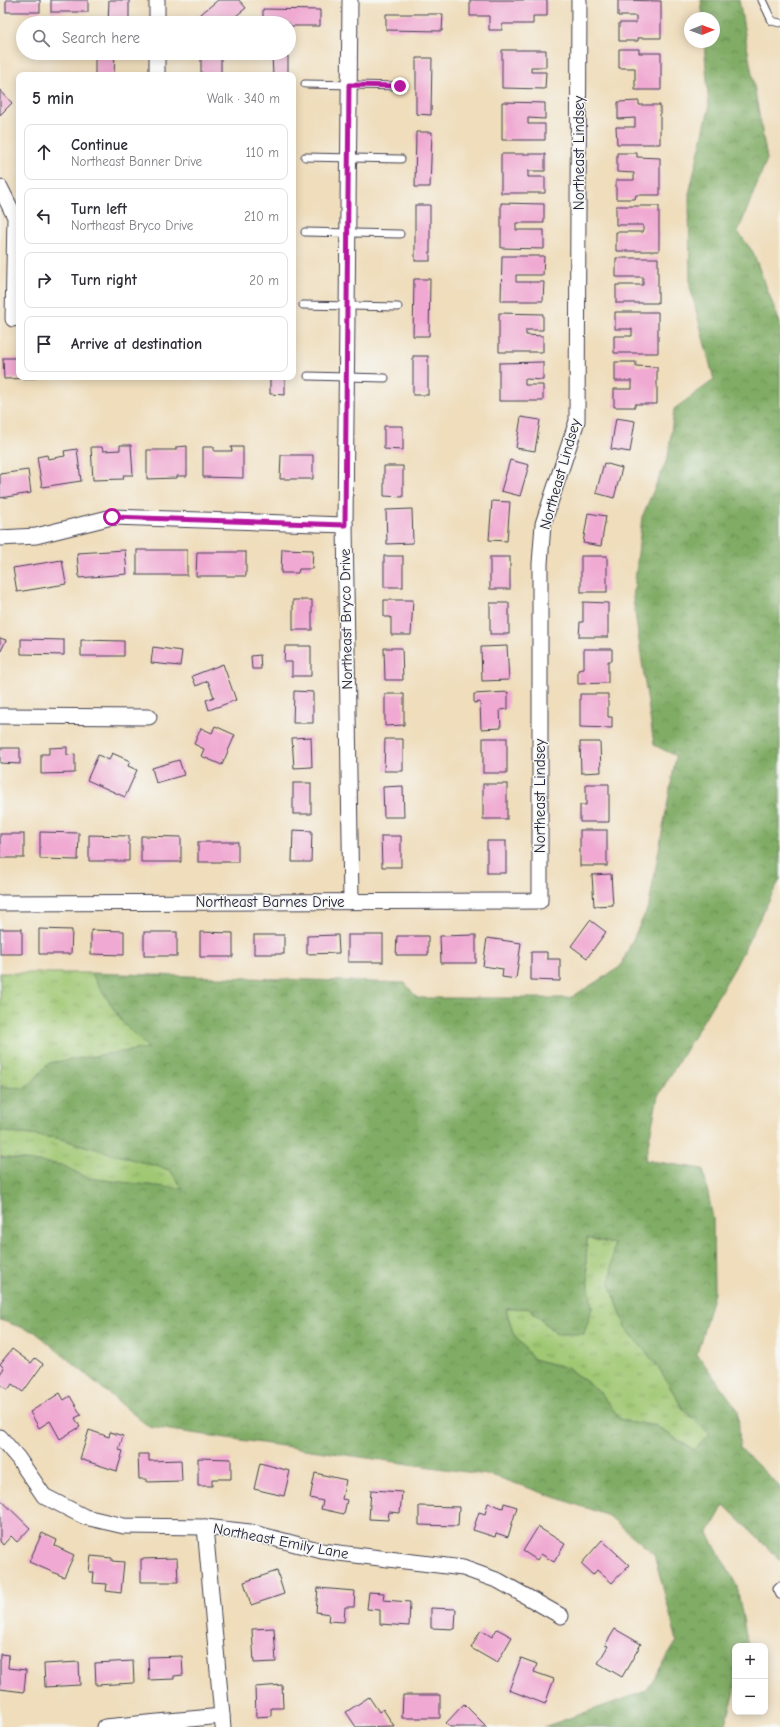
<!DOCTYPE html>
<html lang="en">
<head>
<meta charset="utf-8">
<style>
  :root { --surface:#fff; --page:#f2f2f3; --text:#2b2b33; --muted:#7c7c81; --line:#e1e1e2 }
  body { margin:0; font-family:"Comic Neue",sans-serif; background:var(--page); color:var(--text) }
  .controls { position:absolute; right:12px; bottom:12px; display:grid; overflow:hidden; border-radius:8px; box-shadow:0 2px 10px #0003 }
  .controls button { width:36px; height:36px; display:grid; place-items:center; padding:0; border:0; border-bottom:1px solid var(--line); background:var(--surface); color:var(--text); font:20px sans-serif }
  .compass { position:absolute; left:684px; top:12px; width:36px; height:36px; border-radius:50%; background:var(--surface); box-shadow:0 2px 10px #0003; rotate:89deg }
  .stop { position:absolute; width:12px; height:12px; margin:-9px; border:3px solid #b5179e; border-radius:50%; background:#fff }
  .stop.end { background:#b5179e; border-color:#fff; box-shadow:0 1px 4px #0008 }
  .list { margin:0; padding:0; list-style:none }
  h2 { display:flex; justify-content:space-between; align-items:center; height:52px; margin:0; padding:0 16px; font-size:17px }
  h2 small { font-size:13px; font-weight:400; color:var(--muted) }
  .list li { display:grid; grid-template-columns:26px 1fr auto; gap:12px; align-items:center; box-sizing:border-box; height:56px; margin:0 8px 8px; padding:0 8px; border:1px solid var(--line); border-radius:8px }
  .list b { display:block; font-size:15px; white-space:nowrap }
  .list p { margin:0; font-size:13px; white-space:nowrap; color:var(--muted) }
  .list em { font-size:13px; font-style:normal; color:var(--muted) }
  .icon { flex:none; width:22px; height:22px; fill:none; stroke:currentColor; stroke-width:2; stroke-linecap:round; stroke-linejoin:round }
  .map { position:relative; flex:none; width:780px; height:1727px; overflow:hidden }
  .search { position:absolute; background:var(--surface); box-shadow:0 2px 10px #0003; left:16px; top:16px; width:280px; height:44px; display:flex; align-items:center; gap:10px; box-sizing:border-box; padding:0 14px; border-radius:22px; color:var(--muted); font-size:15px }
  .panel { position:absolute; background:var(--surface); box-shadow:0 2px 10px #0003; left:16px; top:72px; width:280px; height:308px; border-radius:8px }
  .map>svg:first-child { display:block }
  .grass { fill:url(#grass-tufts); stroke:#617557 }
  .forest { fill:url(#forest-crowns); stroke:#516750; fill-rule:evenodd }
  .building { fill:#f0a9d2 }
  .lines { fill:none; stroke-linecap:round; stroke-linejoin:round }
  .lane-casing { stroke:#413e4e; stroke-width:9 }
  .street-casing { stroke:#413e4e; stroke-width:17 }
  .lane { stroke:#fff; stroke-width:7 }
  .street { stroke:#fff; stroke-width:15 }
  .route { stroke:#b5179e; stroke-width:5 }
  .labels { text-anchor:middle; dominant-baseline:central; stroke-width:3; stroke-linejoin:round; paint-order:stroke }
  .street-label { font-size:15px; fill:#22223b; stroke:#f6f6f2 }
</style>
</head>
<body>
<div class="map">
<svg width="780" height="1727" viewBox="0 0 780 1727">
  <defs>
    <pattern id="grass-tufts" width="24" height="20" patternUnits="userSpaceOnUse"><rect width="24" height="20" fill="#a0c873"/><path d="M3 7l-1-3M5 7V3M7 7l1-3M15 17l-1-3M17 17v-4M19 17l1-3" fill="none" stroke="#82a260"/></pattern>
    <pattern id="forest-crowns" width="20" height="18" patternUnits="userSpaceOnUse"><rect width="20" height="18" fill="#80ac65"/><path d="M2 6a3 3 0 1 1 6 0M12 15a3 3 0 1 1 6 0" fill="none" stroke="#688c54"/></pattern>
  </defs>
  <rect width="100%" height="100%" fill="#f6f6f2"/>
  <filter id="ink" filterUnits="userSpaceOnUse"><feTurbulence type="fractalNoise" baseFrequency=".025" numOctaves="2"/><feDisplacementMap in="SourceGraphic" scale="8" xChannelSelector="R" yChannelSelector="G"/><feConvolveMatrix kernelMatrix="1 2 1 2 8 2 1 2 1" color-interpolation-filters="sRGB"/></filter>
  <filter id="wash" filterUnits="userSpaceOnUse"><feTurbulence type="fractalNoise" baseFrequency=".012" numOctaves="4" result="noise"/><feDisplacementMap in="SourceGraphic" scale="16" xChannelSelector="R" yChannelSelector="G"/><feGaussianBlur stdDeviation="0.9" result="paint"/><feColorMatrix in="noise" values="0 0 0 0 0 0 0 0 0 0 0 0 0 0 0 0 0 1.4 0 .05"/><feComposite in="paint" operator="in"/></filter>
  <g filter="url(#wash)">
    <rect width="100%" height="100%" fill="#efddbb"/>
    <g class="grass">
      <path d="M 0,973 L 91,973 L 122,1022 L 148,1048 L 49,1063 L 27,1088 L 0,1087 Z"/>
      <path d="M 0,1131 L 4,1132 L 57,1138 L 170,1170 L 184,1190 L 87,1178 L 62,1165 L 0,1157 Z"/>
      <path d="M 587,1238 L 614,1244 L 610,1284 L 626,1328 L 659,1368 L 683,1409 L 710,1434 L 694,1450 L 656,1426 L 621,1420 L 598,1390 L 567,1368 L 533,1359 L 513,1333 L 506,1309 L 529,1308 L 556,1334 L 592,1308 L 586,1262 Z"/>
    </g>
    <path class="forest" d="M 701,0 L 739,0 L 767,159 L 738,232 L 753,252 L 780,323 L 780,879 L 734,969 L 658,1096 L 645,1160 L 703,1169 L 713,1218 L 714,1293 L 697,1354 L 738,1410 L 740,1448 L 780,1487 L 780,1560 L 724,1505 L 708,1534 L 737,1586 L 748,1646 L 735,1646 L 735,1692 L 725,1727 L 544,1727 L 646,1691 L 677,1641 L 654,1554 L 609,1516 L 494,1476 L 149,1427 L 35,1332 L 0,1320 L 0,1157 L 62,1165 L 87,1178 L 183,1189 L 170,1170 L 57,1138 L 4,1132 L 0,1131 L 0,1087 L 27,1088 L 49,1063 L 148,1048 L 122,1022 L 91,973 L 405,983 L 417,998 L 570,998 L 620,967 L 649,905 L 676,756 L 654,745 L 633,599 L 642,517 L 668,457 L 674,409 L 714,380 L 690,287 L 689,194 L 709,108 L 704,42 L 714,42 L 714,18 L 703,18 ZM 587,1238 L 614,1244 L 610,1284 L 626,1328 L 659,1368 L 683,1409 L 710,1434 L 694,1450 L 656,1426 L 621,1420 L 598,1390 L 567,1368 L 533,1359 L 513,1333 L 506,1309 L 529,1308 L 557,1334 L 584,1334 L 592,1308 L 586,1262 Z"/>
    <g id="blocks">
      <g class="building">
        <rect x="6" y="0" width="34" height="12"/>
        <rect x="51" y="0" width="37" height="12"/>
        <path d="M 109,0 L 129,0 L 129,23 L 108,23 Z"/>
        <path d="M 218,0 L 239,0 L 246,8 L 227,23 L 192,23 L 191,22 Z"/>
        <path d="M 470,0 L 547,0 L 547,16 L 533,16 L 533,24 L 502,24 L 502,30 L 489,30 L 489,16 L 470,16 Z"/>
        <path d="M 618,0 L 661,1 L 661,38 L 638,38 L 638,41 L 619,41 L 619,23 L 636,23 L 636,16 L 618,16 Z"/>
        <path d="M 263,9 L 320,10 L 320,26 L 289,26 L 289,23 L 263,23 Z"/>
        <path d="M 386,14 L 443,14 L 442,31 L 386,30 Z"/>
        <path d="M 619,49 L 639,49 L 639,53 L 661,53 L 661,90 L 635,90 L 635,68 L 619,68 Z"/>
        <path d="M 502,50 L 546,50 L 546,67 L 531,67 L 531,72 L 546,72 L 545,89 L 502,88 Z"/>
        <path d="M 95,53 L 115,53 L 114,75 L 95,75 Z"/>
        <rect x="201" y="53" width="20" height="22"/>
        <path d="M 272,56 L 288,56 L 288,75 L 273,75 Z"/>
        <path d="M 416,58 L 432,58 L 431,115 L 416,114 Z"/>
        <path d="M 0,90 L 12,103 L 0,115 Z"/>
        <path d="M 639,101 L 639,105 L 660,105 L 660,144 L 617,144 L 616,127 L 635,127 L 635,118 L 618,119 L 618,102 Z"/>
        <path d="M 502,102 L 545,103 L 545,119 L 528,118 L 528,124 L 545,124 L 545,140 L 502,140 Z"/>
        <path d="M 416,132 L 432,132 L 430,187 L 415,187 Z"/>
        <path d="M 617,153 L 637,153 L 637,157 L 660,158 L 660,195 L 636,195 L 635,199 L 616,199 L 616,180 L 634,180 L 634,173 L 617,172 Z"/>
        <path d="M 501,154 L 545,154 L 545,171 L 528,171 L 528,177 L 545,177 L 545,193 L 501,193 Z"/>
        <path d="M 501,203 L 544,204 L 544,223 L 516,223 L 516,230 L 544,230 L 544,249 L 501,248 Z"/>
        <rect x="415" y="205" width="15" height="56"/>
        <path d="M 616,206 L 659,206 L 659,251 L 616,251 L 616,232 L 643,232 L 643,225 L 616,225 Z"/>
        <path d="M 502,256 L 544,256 L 543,275 L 516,275 L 516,282 L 544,282 L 543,301 L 501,301 Z"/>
        <path d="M 616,258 L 658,258 L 658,303 L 616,303 L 616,285 L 643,285 L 643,277 L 616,277 Z"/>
        <path d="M 414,279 L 430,279 L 429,336 L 413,336 Z"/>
        <path d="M 615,312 L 658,312 L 658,353 L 614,353 L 614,336 L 632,336 L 632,329 L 615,329 Z"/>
        <path d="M 499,313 L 543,314 L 543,330 L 526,330 L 526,335 L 543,336 L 543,352 L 499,352 Z"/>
        <rect x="413" y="356" width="15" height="39"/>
        <path d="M 3,358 L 19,358 L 19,377 L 37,377 L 37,378 L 4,379 Z"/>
        <path d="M 543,362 L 543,380 L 525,379 L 525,385 L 543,385 L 543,401 L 499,401 L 499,363 Z"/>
        <path d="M 615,362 L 636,362 L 636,366 L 657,367 L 657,404 L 635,404 L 635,407 L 614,407 L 614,389 L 632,389 L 632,381 L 615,381 Z"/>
        <path d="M 270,377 L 285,377 L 285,395 L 270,394 Z"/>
        <path d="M 521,417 L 540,420 L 535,451 L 516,448 Z"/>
        <path d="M 616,418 L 635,421 L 630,452 L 611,449 Z"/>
        <path d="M 384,426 L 403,426 L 403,450 L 384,449 Z"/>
        <path d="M 120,445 L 131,445 L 133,475 L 123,475 L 124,479 L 93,480 L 91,447 L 102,447 L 103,451 L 120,450 Z"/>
        <path d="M 187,446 L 187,476 L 177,476 L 177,478 L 147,479 L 147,450 L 176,450 L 176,447 Z"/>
        <path d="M 203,447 L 214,447 L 214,451 L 232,451 L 231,447 L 243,447 L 243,478 L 203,477 Z"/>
        <path d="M 77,449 L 81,481 L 42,487 L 37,457 L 47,455 L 48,459 L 65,456 L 64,451 Z"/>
        <path d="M 281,455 L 313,455 L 313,479 L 280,479 Z"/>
        <path d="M 510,460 L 529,465 L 520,496 L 501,491 Z"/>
        <path d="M 604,463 L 622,468 L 614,498 L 596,493 Z"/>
        <path d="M 384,466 L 403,466 L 403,497 L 384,496 Z"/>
        <path d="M 28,470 L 31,493 L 0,498 L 0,474 Z"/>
        <path d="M 492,501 L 510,502 L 507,541 L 489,540 Z"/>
        <path d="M 412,509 L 413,543 L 387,544 L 386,510 Z"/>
        <path d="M 588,513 L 606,516 L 601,546 L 583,543 Z"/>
        <path d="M 282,549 L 313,550 L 312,569 L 299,569 L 298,573 L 281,573 Z"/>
        <path d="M 125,550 L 127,574 L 79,578 L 77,553 Z"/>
        <rect x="137" y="550" width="50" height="25"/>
        <path d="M 197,552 L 246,552 L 246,576 L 196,576 Z"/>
        <rect x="384" y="556" width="19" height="31"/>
        <rect x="581" y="556" width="26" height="36"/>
        <rect x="490" y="557" width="20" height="32"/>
        <path d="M 62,560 L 66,584 L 17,592 L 13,568 Z"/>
        <rect x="293" y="600" width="19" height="30"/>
        <path d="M 384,600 L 413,600 L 411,635 L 391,635 L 391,617 L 384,617 Z"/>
        <path d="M 583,602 L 608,603 L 608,637 L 579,637 L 580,622 L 583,622 Z"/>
        <rect x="490" y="603" width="19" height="31"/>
        <path d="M 0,638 L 6,640 L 0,653 Z"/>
        <path d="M 21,639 L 64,640 L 64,655 L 21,654 Z"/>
        <path d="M 81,640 L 124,641 L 124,656 L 81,656 Z"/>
        <path d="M 285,646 L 311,646 L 311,676 L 292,676 L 292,662 L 284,662 Z"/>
        <path d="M 507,646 L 509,680 L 482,681 L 481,647 Z"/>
        <path d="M 153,647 L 182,651 L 180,666 L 151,663 Z"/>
        <path d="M 384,648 L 402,648 L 403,680 L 385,680 Z"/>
        <path d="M 584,649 L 612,649 L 612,661 L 608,661 L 608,683 L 578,684 L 578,670 L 584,669 Z"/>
        <path d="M 260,655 L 261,669 L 252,669 L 251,656 Z"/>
        <path d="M 223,664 L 236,700 L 209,710 L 206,700 L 214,697 L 208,681 L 196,686 L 192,676 Z"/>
        <path d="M 294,691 L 313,692 L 313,723 L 293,723 Z"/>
        <path d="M 508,692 L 508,709 L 500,710 L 501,728 L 481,729 L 480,702 L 474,703 L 474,694 Z"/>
        <path d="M 385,694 L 404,694 L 404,725 L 385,726 Z"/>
        <path d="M 580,694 L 608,694 L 608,717 L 612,717 L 612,728 L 580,727 Z"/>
        <path d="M 215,726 L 235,735 L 222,765 L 201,756 L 204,749 L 194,744 L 201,728 L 212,733 Z"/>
        <path d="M 311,737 L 312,767 L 294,768 L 292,738 Z"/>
        <rect x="483" y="738" width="24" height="35"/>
        <path d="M 385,739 L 403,739 L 403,771 L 384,771 Z"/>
        <path d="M 580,742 L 600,742 L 601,772 L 581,773 Z"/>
        <path d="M 67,747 L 67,755 L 75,754 L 75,773 L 41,774 L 41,754 L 49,754 L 49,748 Z"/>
        <path d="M 0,748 L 20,748 L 20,764 L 0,763 Z"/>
        <path d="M 112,753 L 130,761 L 128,766 L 137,770 L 125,797 L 87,780 L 98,755 L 109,760 Z"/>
        <path d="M 179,760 L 184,775 L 156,783 L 152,768 Z"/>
        <rect x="293" y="783" width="18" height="31"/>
        <rect x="483" y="784" width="24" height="35"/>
        <path d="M 586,784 L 609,784 L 609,822 L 580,822 L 580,805 L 586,805 Z"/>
        <path d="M 403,786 L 404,817 L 384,817 L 383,787 Z"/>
        <path d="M 293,830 L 312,831 L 311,862 L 292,862 Z"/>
        <rect x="580" y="830" width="27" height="36"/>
        <path d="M 40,832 L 79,833 L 78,860 L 40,859 Z"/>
        <rect x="0" y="834" width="24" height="24"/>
        <path d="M 89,835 L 129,836 L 129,861 L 89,861 Z"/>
        <path d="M 141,836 L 181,837 L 181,862 L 141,862 Z"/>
        <path d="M 381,836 L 401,836 L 401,867 L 382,867 Z"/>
        <rect x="487" y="841" width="19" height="32"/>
        <rect x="198" y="842" width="40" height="20"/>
        <path d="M 611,874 L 613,905 L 594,906 L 592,875 Z"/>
        <path d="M 590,920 L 606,932 L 587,958 L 571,946 Z"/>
        <rect x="0" y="929" width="22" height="25"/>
        <path d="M 39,929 L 72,930 L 71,954 L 39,954 Z"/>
        <path d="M 91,930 L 124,931 L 124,955 L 91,954 Z"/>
        <rect x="144" y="932" width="33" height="24"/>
        <path d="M 200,932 L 233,933 L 233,957 L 200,957 Z"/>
        <rect x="254" y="935" width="30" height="19"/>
        <path d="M 338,935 L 339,953 L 307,954 L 307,936 Z"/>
        <rect x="348" y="935" width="35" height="27"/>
        <path d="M 476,935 L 476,963 L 441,963 L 440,936 Z"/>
        <path d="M 397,936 L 428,936 L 428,955 L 396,955 Z"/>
        <path d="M 487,938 L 521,943 L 516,979 L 502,977 L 503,969 L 483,966 Z"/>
        <path d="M 531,952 L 547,952 L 547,959 L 560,959 L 560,981 L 531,980 Z"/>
        <path d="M 12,1349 L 31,1363 L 35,1358 L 43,1364 L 23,1392 L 12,1384 L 8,1390 L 0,1384 L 0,1374 L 4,1368 L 0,1364 Z"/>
        <path d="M 60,1393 L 64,1400 L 70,1396 L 81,1415 L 75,1418 L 80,1427 L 60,1439 L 50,1421 L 39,1428 L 30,1412 Z"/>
        <path d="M 89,1430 L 109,1437 L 110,1432 L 123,1436 L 119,1450 L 123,1451 L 117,1471 L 80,1459 Z"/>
        <path d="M 138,1454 L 149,1454 L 149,1461 L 181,1460 L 182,1481 L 147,1482 L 147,1479 L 139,1479 Z"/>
        <path d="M 198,1458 L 231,1459 L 231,1479 L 212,1479 L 212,1486 L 198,1486 Z"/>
        <path d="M 260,1463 L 290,1471 L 284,1496 L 254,1489 Z"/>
        <path d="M 315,1473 L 346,1480 L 342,1499 L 347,1500 L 344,1514 L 321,1509 L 323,1501 L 310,1498 Z"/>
        <path d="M 371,1490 L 402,1492 L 400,1513 L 389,1512 L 388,1520 L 369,1519 Z"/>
        <path d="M 0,1499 L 30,1528 L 17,1542 L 11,1536 L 3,1545 L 0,1541 Z"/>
        <path d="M 488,1503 L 503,1508 L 504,1503 L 517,1507 L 508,1537 L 496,1533 L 495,1537 L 473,1530 L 479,1512 L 485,1514 Z"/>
        <path d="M 419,1506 L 459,1507 L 458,1526 L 419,1525 Z"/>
        <path d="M 538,1527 L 565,1544 L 554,1562 L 541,1554 L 537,1560 L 523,1551 Z"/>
        <path d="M 42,1533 L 57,1540 L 55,1546 L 74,1555 L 64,1577 L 29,1562 Z"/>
        <path d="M 602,1540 L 629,1565 L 612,1583 L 597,1570 L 593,1575 L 581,1564 Z"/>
        <path d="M 91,1556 L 112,1558 L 112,1561 L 124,1562 L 121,1593 L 106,1591 L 107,1584 L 93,1583 L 94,1572 L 89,1572 Z"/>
        <path d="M 177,1558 L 178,1582 L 141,1582 L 141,1559 Z"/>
        <path d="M 277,1571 L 284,1594 L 251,1605 L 244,1582 Z"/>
        <path d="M 318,1588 L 355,1591 L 354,1607 L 345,1607 L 344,1622 L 328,1621 L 329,1614 L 316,1612 Z"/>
        <path d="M 369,1592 L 384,1593 L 383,1600 L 410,1602 L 409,1626 L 380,1624 L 380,1610 L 367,1609 Z"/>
        <path d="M 431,1608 L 456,1609 L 455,1629 L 431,1628 Z"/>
        <path d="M 274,1628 L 276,1662 L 254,1663 L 252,1629 Z"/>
        <path d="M 497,1629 L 512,1637 L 497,1663 L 471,1648 L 481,1630 L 492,1637 Z"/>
        <path d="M 615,1629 L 641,1644 L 622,1677 L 598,1663 L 608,1646 L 605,1645 Z"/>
        <path d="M 0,1654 L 9,1655 L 8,1668 L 26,1670 L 24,1692 L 0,1689 Z"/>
        <path d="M 182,1656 L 183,1675 L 174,1676 L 174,1679 L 149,1680 L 148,1657 Z"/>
        <path d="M 521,1658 L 537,1664 L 534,1672 L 554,1679 L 545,1704 L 509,1690 Z"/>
        <path d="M 133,1661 L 134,1683 L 96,1685 L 95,1663 Z"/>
        <path d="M 79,1662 L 80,1685 L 45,1687 L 44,1664 Z"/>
        <path d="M 282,1685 L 283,1708 L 271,1708 L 271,1716 L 256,1717 L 255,1687 Z"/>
        <path d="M 403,1695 L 440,1695 L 440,1718 L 402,1718 Z"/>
        <path d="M 369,1697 L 379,1712 L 383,1709 L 394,1726 L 356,1727 L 346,1712 Z"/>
        <path d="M 464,1704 L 487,1727 L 450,1727 L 446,1723 Z"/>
      </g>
    </g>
  </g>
  <g filter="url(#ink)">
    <use href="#blocks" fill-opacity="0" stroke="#413e4e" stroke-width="1"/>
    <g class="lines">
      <defs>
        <g id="lane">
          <path d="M 762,0 L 772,21 L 780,23"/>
          <path d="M 305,84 L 401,86"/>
          <path d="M 305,157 L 401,159"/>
          <path d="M 305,232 L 400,234"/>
          <path d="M 303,305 L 398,307"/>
          <path d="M 308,376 L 385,378"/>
          <path d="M 780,1586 L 777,1589 L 780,1595"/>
        </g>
        <g id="street">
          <path d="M 157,0 L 157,23"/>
          <path d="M 350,0 L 345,525 L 351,901"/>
          <path d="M 157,53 L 157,75"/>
          <path d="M 0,187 L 15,217 L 13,319"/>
          <path d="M 0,538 L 36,536 L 112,517 L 345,525"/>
          <path d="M 0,716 L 149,717"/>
          <path d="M 0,903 L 540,901 L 540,564 L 543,524 L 577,421 L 579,0"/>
          <path d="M 0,1437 L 18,1458 L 44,1496 L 85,1517 L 124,1526 L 205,1527 L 250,1532 L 322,1551 L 463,1568 L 499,1581 L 561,1616"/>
          <path d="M 205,1527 L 223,1727"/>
          <path d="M 105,1727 L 222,1716"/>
        </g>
      </defs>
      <use href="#lane" class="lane-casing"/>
      <use href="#street" class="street-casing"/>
      <use href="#lane" class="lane"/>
      <use href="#street" class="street"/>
    </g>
  </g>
  <g class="lines" filter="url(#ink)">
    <path class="route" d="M 112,517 L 345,525 L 349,85 L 400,86"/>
  </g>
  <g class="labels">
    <g class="street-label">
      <text transform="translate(579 153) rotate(-90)">Northeast Lindsey</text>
      <text transform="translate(560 474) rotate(-74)">Northeast Lindsey</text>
      <text transform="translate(346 619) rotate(-91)">Northeast Bryco Drive</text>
      <text transform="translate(540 796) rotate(-90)">Northeast Lindsey</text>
      <text x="270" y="902">Northeast Barnes Drive</text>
      <text transform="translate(281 1541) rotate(11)">Northeast Emily Lane</text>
    </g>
  </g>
</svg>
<div class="controls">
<button>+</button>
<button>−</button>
</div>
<svg class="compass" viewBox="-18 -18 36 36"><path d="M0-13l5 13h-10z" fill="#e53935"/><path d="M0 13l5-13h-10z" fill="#7c7c81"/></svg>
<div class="stop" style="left:112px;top:517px"></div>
<div class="stop end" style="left:400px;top:86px"></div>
<div class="search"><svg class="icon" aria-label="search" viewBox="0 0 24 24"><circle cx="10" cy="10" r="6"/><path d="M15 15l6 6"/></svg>Search here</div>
<section class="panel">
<h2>5 min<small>Walk · 340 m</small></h2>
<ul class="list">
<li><svg class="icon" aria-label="ahead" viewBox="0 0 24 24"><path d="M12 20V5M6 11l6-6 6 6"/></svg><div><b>Continue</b><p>Northeast Banner Drive</p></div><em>110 m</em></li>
<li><svg class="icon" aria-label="left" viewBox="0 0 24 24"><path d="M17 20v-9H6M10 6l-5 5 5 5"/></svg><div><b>Turn left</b><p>Northeast Bryco Drive</p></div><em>210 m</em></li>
<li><svg class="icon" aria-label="right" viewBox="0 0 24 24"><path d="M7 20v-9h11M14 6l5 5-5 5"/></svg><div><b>Turn right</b></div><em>20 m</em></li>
<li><svg class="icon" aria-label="arrive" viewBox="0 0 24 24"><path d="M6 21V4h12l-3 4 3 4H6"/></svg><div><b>Arrive at destination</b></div></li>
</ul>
</section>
</div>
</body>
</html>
